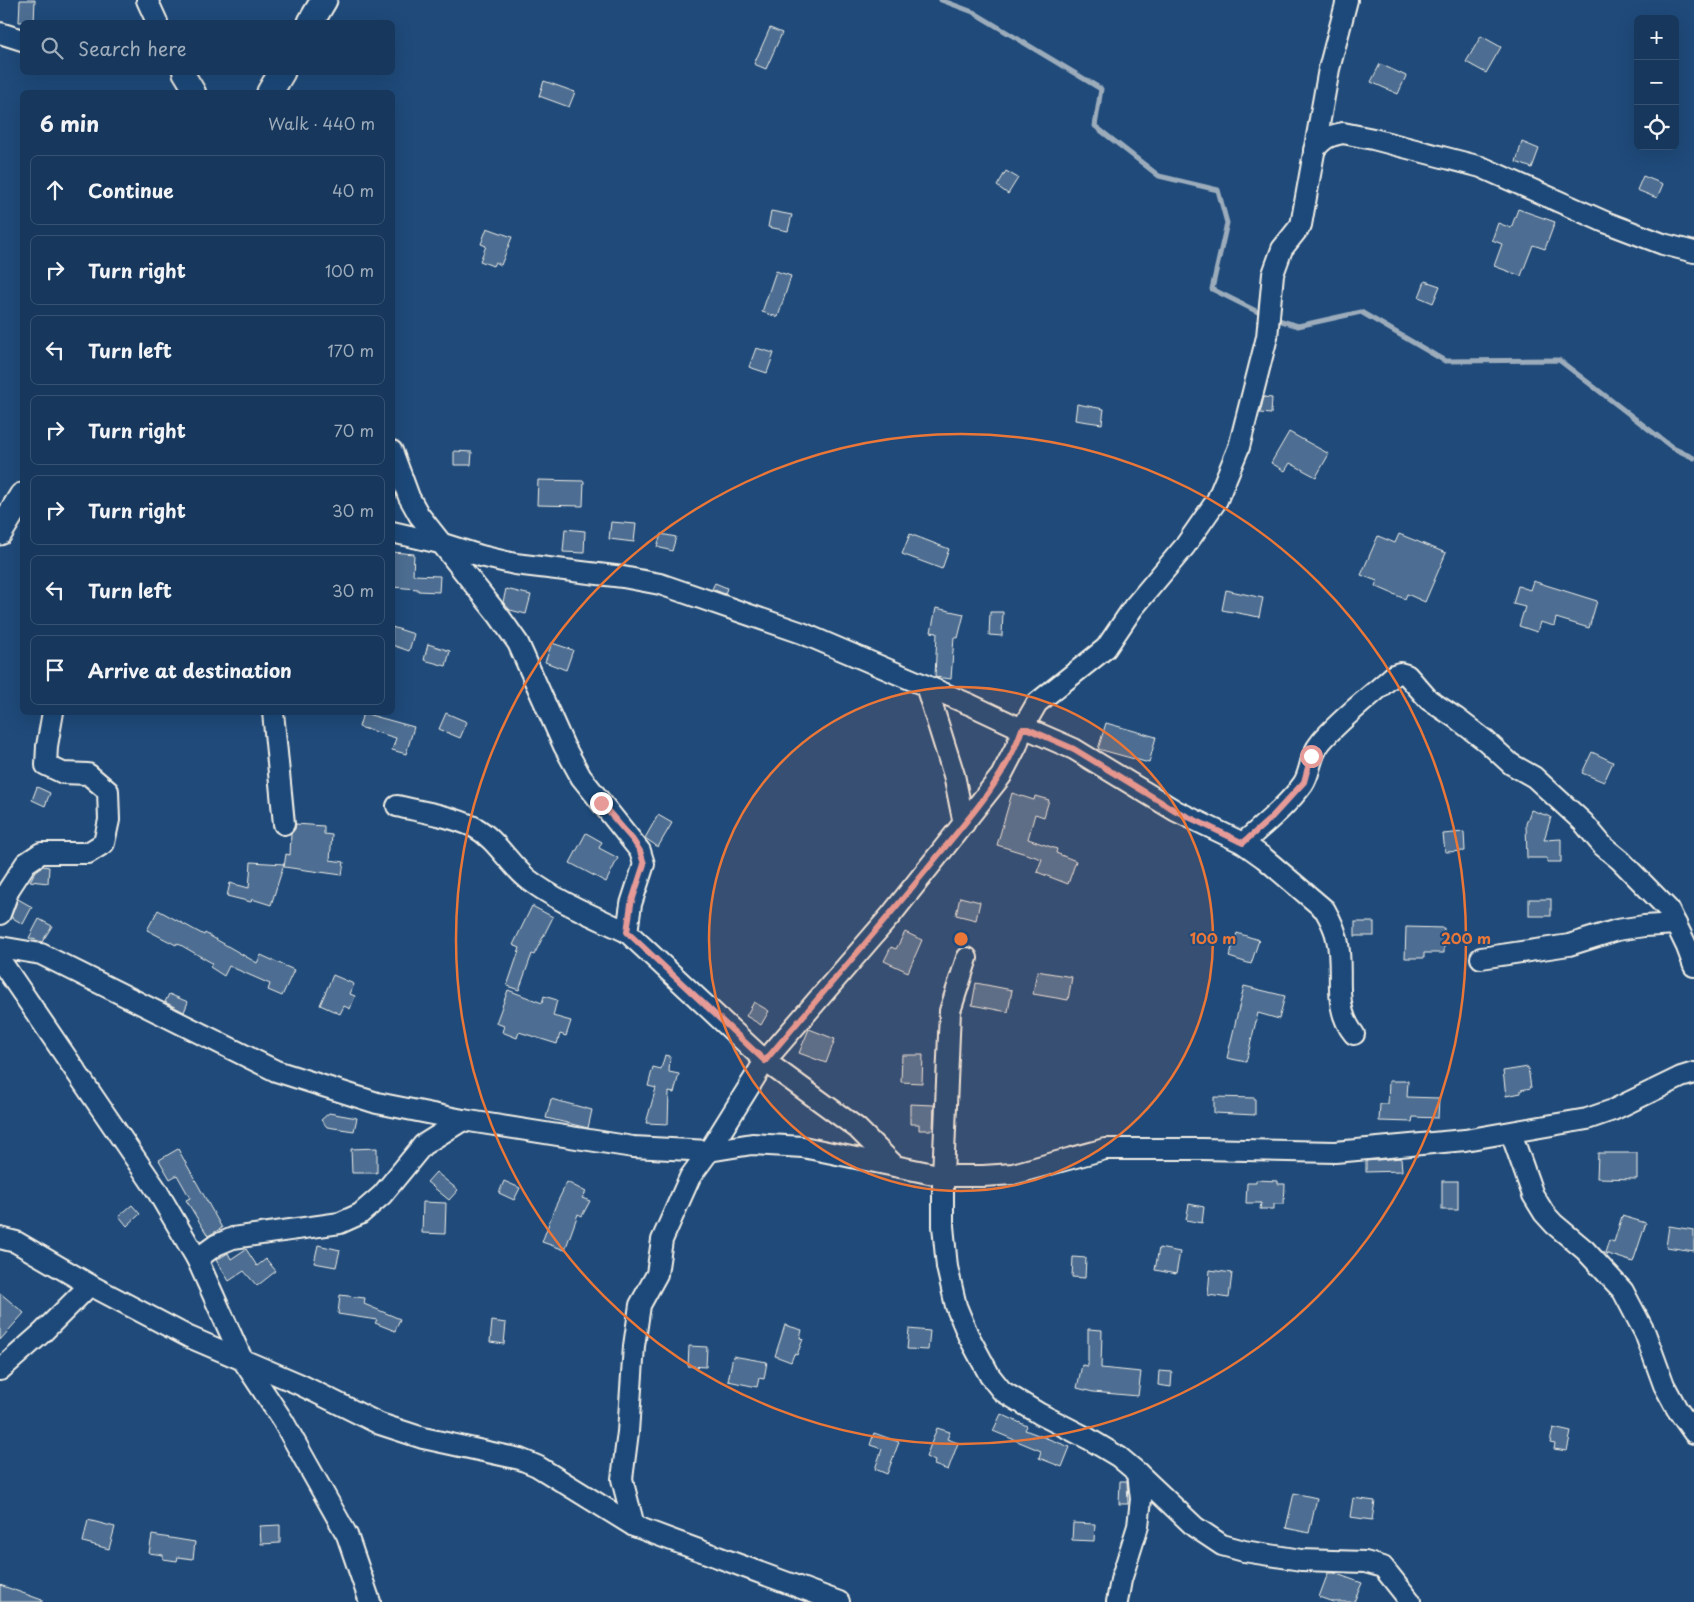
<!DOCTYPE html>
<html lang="en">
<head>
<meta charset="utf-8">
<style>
  :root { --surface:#17385c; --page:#244365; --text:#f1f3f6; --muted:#9eacbb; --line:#365272 }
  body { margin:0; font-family:"Playpen Sans",sans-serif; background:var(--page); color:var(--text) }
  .controls { position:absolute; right:15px; top:15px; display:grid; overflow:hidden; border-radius:8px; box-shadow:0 5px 20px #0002 }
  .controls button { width:45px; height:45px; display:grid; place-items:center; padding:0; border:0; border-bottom:1px solid var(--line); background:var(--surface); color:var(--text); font:25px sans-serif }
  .stop { position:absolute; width:15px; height:15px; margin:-11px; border:4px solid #e69b98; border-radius:50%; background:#fff }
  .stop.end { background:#e69b98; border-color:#fff; box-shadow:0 1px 5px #0008 }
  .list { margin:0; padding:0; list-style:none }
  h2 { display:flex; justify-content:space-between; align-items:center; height:65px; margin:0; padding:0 20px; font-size:21px }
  h2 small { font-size:16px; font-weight:400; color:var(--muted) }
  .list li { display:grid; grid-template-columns:32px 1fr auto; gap:15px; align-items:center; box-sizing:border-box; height:70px; margin:0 10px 10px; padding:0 10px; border:1px solid var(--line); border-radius:8px }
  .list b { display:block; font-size:19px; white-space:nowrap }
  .list em { font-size:16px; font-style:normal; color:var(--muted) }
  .icon { flex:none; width:28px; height:28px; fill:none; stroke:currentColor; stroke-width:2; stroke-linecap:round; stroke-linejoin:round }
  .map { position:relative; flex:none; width:1694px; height:1602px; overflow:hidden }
  .search { position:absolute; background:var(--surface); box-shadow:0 5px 20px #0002; left:20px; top:20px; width:375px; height:55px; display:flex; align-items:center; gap:12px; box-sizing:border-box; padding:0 18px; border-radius:8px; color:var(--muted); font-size:19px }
  .panel { position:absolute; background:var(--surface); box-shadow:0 5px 20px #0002; left:20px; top:90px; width:375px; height:625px; border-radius:8px }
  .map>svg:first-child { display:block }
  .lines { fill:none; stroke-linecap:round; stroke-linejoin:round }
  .stream { stroke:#9cacbb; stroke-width:5 }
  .building { fill:#4d6e92; stroke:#f4f1e8 }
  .minor-casing { stroke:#f4f1e8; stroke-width:24 }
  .major-casing { stroke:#f4f1e8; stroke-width:29 }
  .minor { stroke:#1f4a7a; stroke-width:20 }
  .major { stroke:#1f4a7a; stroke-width:25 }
  .route { stroke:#e69b98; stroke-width:6 }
  .ring { fill:none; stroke:#ea7738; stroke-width:2.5 }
  .centre { fill:#ea7738; stroke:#1f4a7a; stroke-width:2.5 }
  .ring-label { font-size:15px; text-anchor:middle; font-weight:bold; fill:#ea7738; stroke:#1f4a7a; stroke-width:4; stroke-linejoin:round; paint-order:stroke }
</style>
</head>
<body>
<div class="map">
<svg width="1694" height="1602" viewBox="0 0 1694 1602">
  <rect width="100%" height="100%" fill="#1f4a7a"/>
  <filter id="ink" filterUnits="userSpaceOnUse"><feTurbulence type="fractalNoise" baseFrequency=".02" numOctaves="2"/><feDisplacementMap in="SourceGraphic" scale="10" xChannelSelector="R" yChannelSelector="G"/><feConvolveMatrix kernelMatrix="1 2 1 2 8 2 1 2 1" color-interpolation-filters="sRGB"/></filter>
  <g filter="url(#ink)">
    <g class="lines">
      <g class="stream">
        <path d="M 941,0 L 973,12 L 1101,89 L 1095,126 L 1159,176 L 1218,190 L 1227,223 L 1212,289 L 1264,315"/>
        <path d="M 1272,318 L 1298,326 L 1361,312 L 1445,361 L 1559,360 L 1673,448 L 1694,458"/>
      </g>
    </g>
    <g class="building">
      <path d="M 20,0 L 35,0 L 34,22 L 19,22 Z"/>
      <path d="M 770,28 L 782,33 L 766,69 L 754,64 Z"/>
      <path d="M 1481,36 L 1501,47 L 1486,73 L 1466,62 Z"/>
      <path d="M 1380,64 L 1406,76 L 1398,94 L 1371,82 Z"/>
      <path d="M 544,81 L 575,92 L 569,107 L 539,96 Z"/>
      <path d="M 1522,142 L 1539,149 L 1532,168 L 1516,162 Z"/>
      <path d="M 1006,171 L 1018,178 L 1008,194 L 997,186 Z"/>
      <path d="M 1643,176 L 1663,184 L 1657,198 L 1637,190 Z"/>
      <path d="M 1518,209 L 1555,222 L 1545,249 L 1533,245 L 1521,276 L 1494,266 L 1502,244 L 1492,240 L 1498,223 L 1511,228 Z"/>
      <path d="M 771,211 L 792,215 L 788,231 L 768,227 Z"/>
      <path d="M 487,228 L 512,237 L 501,265 L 495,262 L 493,266 L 480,261 L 486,246 L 481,244 Z"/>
      <path d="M 776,271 L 791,276 L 778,317 L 762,312 Z"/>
      <path d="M 1425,281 L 1440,286 L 1433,303 L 1419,297 Z"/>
      <path d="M 756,348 L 774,353 L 767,373 L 749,367 Z"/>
      <path d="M 1264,397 L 1272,398 L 1271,414 L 1260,413 Z"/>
      <path d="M 1077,404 L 1104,409 L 1102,424 L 1075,420 Z"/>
      <path d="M 1289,432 L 1329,454 L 1316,477 L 1290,463 L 1285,471 L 1271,463 Z"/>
      <path d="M 454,451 L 472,452 L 471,465 L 454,465 Z"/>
      <path d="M 538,480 L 584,481 L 583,506 L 537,505 Z"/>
      <path d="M 611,522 L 636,524 L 634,542 L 609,539 Z"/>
      <path d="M 565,529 L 585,531 L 584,553 L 563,552 Z"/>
      <path d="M 661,534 L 676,537 L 672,551 L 657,547 Z"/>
      <path d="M 910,534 L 949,549 L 942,569 L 902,554 Z"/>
      <path d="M 1399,534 L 1446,553 L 1425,602 L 1407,594 L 1405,599 L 1375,586 L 1377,581 L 1361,575 L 1378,536 L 1395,543 Z"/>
      <path d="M 392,552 L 414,554 L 413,575 L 440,576 L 439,592 L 418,591 L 418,589 L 392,587 Z"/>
      <path d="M 1533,581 L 1597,601 L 1589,628 L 1556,618 L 1554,626 L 1540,622 L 1537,632 L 1519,626 L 1525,607 L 1513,604 L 1518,586 L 1530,590 Z"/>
      <path d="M 715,583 L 727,588 L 725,594 L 712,589 Z"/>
      <path d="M 506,589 L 531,595 L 526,614 L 510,610 L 503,602 Z"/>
      <path d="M 1226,590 L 1263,598 L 1259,617 L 1222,610 Z"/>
      <path d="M 936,608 L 964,614 L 958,638 L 954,637 L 951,679 L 935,677 L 937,633 L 931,632 Z"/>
      <path d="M 990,612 L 1003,612 L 1002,636 L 989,635 Z"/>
      <path d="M 392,627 L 414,634 L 409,651 L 392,645 Z"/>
      <path d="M 552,643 L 573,650 L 566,670 L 545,662 Z"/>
      <path d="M 428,644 L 450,651 L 446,666 L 424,660 Z"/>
      <path d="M 363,713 L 414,727 L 406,754 L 392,750 L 396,738 L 359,727 Z"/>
      <path d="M 446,713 L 467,722 L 460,738 L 439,729 Z"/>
      <path d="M 1106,723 L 1156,737 L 1149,763 L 1098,749 Z"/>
      <path d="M 1592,752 L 1613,762 L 1604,782 L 1582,773 Z"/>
      <path d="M 37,787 L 50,793 L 45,806 L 32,800 Z"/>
      <path d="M 1012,793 L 1034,800 L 1035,796 L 1049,800 L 1044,817 L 1035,814 L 1028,839 L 1057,849 L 1056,853 L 1076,861 L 1068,884 L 1037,872 L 1042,859 L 997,845 Z"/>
      <path d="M 1531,810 L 1551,817 L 1544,840 L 1561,839 L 1561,862 L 1547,862 L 1547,858 L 1527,858 L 1526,824 Z"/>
      <path d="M 658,815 L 672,823 L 658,847 L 645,838 Z"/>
      <path d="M 296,824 L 324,826 L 324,834 L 332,835 L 330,860 L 344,862 L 342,875 L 284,867 L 286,854 L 290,855 L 291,834 L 295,829 Z"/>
      <path d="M 1464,832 L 1465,851 L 1445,852 L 1443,834 Z"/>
      <path d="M 586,833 L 602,842 L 599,848 L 618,858 L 606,882 L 570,863 Z"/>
      <path d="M 251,862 L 284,864 L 271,905 L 252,899 L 251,902 L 227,896 L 230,883 L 249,888 Z"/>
      <path d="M 43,866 L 49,867 L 48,883 L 30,881 L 35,872 Z"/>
      <path d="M 960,897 L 980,902 L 976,920 L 956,915 Z"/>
      <path d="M 18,899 L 32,907 L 23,924 L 11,917 Z"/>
      <rect x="1529" y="899" width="22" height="17"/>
      <path d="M 532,906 L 553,917 L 534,955 L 532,954 L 519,990 L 507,986 L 520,948 L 513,945 Z"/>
      <path d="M 158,910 L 204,935 L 205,933 L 257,963 L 261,955 L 294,970 L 282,996 L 268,990 L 270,984 L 229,966 L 224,976 L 210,967 L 212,963 L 177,943 L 176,945 L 147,930 Z"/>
      <path d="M 39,919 L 52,926 L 42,942 L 29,938 Z"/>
      <rect x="1355" y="922" width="19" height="14"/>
      <path d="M 1406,927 L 1444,928 L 1444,953 L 1424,953 L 1424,958 L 1405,958 Z"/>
      <path d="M 905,932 L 922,940 L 908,972 L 884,961 L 891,947 L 896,949 Z"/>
      <path d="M 1237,933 L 1259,940 L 1251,964 L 1229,957 Z"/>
      <path d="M 1037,971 L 1072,977 L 1068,1000 L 1033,994 Z"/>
      <path d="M 333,975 L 354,984 L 350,994 L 355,996 L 350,1009 L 344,1006 L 340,1014 L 320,1005 Z"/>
      <path d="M 976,983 L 1012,990 L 1008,1012 L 972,1005 Z"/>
      <path d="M 1244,986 L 1285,996 L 1279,1019 L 1258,1013 L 1246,1062 L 1227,1058 Z"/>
      <path d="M 508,990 L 542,1003 L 544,996 L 557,1000 L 553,1016 L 571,1021 L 566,1036 L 560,1034 L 557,1044 L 519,1032 L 517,1038 L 502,1032 L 504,1026 L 496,1023 Z"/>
      <path d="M 169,994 L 188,1002 L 184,1012 L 165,1002 Z"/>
      <path d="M 754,1002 L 769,1011 L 761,1025 L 746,1016 Z"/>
      <path d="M 809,1029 L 835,1039 L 826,1063 L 799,1053 Z"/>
      <path d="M 665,1055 L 670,1056 L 669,1072 L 679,1074 L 674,1093 L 669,1092 L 668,1124 L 646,1123 L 656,1088 L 648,1086 L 653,1067 L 661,1069 Z"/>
      <path d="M 902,1055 L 923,1055 L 922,1083 L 901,1082 Z"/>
      <path d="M 1528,1067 L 1531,1088 L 1521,1090 L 1521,1093 L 1506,1096 L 1503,1071 Z"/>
      <path d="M 1389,1081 L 1408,1081 L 1407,1097 L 1439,1098 L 1438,1118 L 1413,1117 L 1412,1122 L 1379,1121 L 1380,1104 L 1388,1104 Z"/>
      <path d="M 1214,1097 L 1255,1098 L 1255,1115 L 1214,1113 Z"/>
      <path d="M 551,1099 L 592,1110 L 588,1128 L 546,1118 Z"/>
      <path d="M 910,1104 L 934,1105 L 933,1130 L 919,1130 L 919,1124 L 910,1124 Z"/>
      <path d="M 329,1113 L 357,1118 L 354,1131 L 327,1127 L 321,1120 Z"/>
      <path d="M 377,1148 L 377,1173 L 352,1173 L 351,1149 Z"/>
      <path d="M 178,1149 L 222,1228 L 208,1236 L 186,1200 L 190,1198 L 177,1175 L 170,1179 L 159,1160 Z"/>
      <path d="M 1598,1153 L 1637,1153 L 1637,1179 L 1597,1178 Z"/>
      <path d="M 1401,1158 L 1402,1171 L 1366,1172 L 1366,1161 Z"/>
      <path d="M 436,1172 L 458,1190 L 449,1200 L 427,1182 Z"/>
      <path d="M 1256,1180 L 1278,1181 L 1278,1184 L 1285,1184 L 1284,1204 L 1274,1204 L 1274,1209 L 1260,1209 L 1261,1203 L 1246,1203 L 1247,1183 L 1256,1183 Z"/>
      <path d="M 504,1181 L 520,1188 L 514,1200 L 499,1193 Z"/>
      <rect x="1442" y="1181" width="16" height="29"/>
      <path d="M 567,1182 L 586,1192 L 582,1198 L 590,1201 L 582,1216 L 578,1214 L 565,1250 L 542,1242 L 555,1207 Z"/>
      <path d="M 423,1202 L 446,1203 L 445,1234 L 422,1233 Z"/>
      <path d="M 1189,1204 L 1204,1207 L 1202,1223 L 1186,1220 Z"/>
      <path d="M 132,1205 L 140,1214 L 127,1226 L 119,1216 Z"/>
      <path d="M 1622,1216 L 1646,1223 L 1633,1262 L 1605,1253 L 1609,1240 L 1614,1242 Z"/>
      <path d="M 1669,1226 L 1694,1230 L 1694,1251 L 1666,1247 Z"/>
      <path d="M 318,1245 L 340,1250 L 336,1267 L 314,1263 Z"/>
      <path d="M 1159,1248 L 1180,1252 L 1176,1274 L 1155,1270 Z"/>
      <path d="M 246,1249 L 257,1266 L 266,1259 L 276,1271 L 257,1286 L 244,1271 L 229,1281 L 216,1260 L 228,1253 L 231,1259 Z"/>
      <path d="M 1073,1257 L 1086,1258 L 1085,1278 L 1072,1277 Z"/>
      <path d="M 1210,1270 L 1232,1273 L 1229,1298 L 1208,1295 Z"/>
      <path d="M 0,1293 L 24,1313 L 0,1340 Z"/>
      <path d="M 340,1295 L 365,1298 L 364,1304 L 400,1319 L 395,1331 L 375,1323 L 377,1320 L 338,1314 Z"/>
      <path d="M 492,1321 L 506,1323 L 504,1344 L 490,1342 Z"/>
      <path d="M 785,1325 L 802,1330 L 800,1338 L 803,1339 L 797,1355 L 794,1354 L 791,1362 L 775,1356 Z"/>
      <path d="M 909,1329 L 930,1331 L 928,1350 L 907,1349 Z"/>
      <path d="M 1088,1329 L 1102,1330 L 1101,1368 L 1141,1372 L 1138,1396 L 1093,1392 L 1077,1388 L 1082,1365 L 1088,1366 Z"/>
      <path d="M 689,1346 L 707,1347 L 706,1367 L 688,1366 Z"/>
      <path d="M 733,1356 L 767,1362 L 764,1379 L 759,1378 L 757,1387 L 728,1381 Z"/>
      <path d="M 1159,1371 L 1172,1372 L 1171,1387 L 1158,1385 Z"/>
      <path d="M 1001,1414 L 1027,1426 L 1025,1430 L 1070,1447 L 1062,1467 L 1039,1458 L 1041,1451 L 993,1431 Z"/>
      <path d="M 937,1428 L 950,1432 L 947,1439 L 958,1443 L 948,1470 L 934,1465 L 935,1461 L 926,1457 Z"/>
      <path d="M 1553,1428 L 1571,1432 L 1567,1451 L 1554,1449 L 1555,1444 L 1550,1443 Z"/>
      <path d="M 874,1433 L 899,1442 L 887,1474 L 875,1469 L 882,1449 L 870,1445 Z"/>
      <path d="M 1120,1481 L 1127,1481 L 1128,1504 L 1119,1504 Z"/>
      <path d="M 1294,1493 L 1317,1498 L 1309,1533 L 1286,1528 Z"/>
      <path d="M 1353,1498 L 1375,1501 L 1372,1520 L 1350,1517 Z"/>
      <path d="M 88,1520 L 115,1527 L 109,1549 L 83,1542 Z"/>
      <path d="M 1073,1523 L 1095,1524 L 1094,1541 L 1072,1540 Z"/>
      <path d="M 280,1525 L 280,1543 L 261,1544 L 260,1526 Z"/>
      <path d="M 152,1535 L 195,1542 L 193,1559 L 178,1557 L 177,1561 L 163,1559 L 163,1555 L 149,1553 Z"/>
      <path d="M 1328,1573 L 1334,1573 L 1362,1583 L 1354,1602 L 1333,1602 L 1319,1597 Z"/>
      <path d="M 0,1585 L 42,1600 L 42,1602 L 0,1602 Z"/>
    </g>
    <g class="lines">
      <defs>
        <g id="minor">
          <path d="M 147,0 L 157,22"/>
          <path d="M 0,33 L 22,40"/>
          <path d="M 183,72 L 195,92"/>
          <path d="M 1314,150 C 1324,138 1328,136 1343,133 L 1373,139 L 1481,167 L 1605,222 L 1663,244 L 1694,252"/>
          <path d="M 392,451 L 409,497 L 419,515 L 499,616 L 518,643 L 564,746 L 581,777 L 640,851 L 644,864 L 631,904 L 627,932 L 765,1061 L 857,1128 L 895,1166"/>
          <path d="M 392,532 L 440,543 L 481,556 L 515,564 L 623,577 L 660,584 L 802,633 L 971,705 L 1022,729 L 1028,729 L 1074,749 L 1176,811 L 1243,843 L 1264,858 L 1325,910 C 1330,919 1335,928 1337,939 C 1345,971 1331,1006 1354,1034"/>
          <path d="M 926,686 L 954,775 L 964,824"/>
          <path d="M 273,712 L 284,824"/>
          <path d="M 397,806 C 422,812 451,816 474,827 C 497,839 509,865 529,880 C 558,902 594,916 627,932"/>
          <path d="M 1243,843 C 1262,826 1288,805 1303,784 C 1311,773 1309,756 1321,742 C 1342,717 1370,697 1394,675 L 1400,673 L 1407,675 L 1429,700 L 1456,718 L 1486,741 L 1511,764 L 1534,777 L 1583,822 L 1603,846 L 1620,860 L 1669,910 L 1687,947 L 1694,966"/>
          <path d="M 0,914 L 9,889 L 26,863 L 41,853 L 88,853 L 104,843 L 109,820 L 108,791 L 88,774 L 63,773 L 46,765 L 47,746 L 53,712"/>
          <path d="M 0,947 L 41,954 L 276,1071 L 377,1103 L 463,1120 L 633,1147 L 709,1151 L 752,1144 L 803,1147 L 943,1176 L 983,1176 L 1013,1174 L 1105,1149 L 1202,1149 L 1335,1152 L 1465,1140 L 1587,1119 L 1613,1110 L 1681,1077 L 1694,1073"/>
          <path d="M 967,958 L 950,1011 L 943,1176 L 943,1226 L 947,1267 L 956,1306 L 968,1335 L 990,1376 L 1002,1391 L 1040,1414 L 1089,1439 L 1119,1457 L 1138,1473 L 1141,1499 L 1138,1526 L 1121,1580 L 1117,1602"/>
          <path d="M 1481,958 L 1569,945 L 1617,930 L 1644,926 L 1676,924"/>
          <path d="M 0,960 L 156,1189 L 197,1259 L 242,1359 L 283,1421 L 347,1535 L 370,1602"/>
          <path d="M 1511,1133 L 1533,1195 L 1544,1213 L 1554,1224 L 1585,1250 L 1623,1291 L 1645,1333 L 1664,1385 L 1677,1409 L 1694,1433"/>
          <path d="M 0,1238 L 16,1242 L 90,1285 L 189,1337 L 299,1384 L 380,1424 L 423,1438 L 520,1459 L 537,1466 L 634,1526 L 839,1602"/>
          <path d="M 197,1259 L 216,1245 L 233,1238 L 340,1223 L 360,1214 L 382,1195 L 423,1145 L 463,1120"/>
          <path d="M 0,1370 L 42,1333 L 90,1285"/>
          <path d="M 1138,1473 L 1195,1527 L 1222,1545 L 1244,1551 L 1301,1560 L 1365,1562 L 1383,1567 L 1410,1601"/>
          <path d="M 634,1526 L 622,1479 L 628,1432 L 634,1346 L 640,1305 L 657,1274 L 662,1240 L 690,1177 L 709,1151 L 765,1061 L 891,915 L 1001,776 L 1017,745 L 1022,729 L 1037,703 L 1106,648 L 1133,608 L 1185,546 L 1217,500 L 1239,447 L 1267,337 L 1273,274 L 1282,249 L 1301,225 L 1329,69 L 1347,0"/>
        </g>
        <g id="major">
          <path d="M 311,22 L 324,0"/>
          <path d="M 270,92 L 282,72"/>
          <path d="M 0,532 L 22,496"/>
        </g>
      </defs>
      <use href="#minor" class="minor-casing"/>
      <use href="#major" class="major-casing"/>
      <use href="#minor" class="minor"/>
      <use href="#major" class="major"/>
    </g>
  </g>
  <g class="lines" filter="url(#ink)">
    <path class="route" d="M 601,803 L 633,840 L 640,851 L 644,864 L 631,904 L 627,932 L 765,1061 C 822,993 881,927 936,858 C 969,818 1005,779 1022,729 L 1028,729 L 1074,749 L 1176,811 L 1243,843 L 1270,819 L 1304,782 L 1311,756"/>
  </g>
  <circle cx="961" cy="939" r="252" fill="#ea7738" fill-opacity=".12"/>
  <g class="ring">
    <circle cx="961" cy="939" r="252"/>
    <circle cx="961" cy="939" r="505"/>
  </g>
  <circle cx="961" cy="939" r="8" class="centre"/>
  <g class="ring-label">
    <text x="1213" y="944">100 m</text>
    <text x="1466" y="944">200 m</text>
  </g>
</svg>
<div class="controls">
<button>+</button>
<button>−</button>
<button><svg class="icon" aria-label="locate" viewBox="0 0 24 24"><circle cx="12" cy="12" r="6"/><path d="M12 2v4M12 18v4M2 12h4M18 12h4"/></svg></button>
</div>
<div class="stop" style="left:1311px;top:756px"></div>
<div class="stop end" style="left:601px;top:803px"></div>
<div class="search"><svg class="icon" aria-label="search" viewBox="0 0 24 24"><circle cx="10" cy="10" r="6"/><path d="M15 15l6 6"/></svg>Search here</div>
<section class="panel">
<h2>6 min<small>Walk · 440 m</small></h2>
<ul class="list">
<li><svg class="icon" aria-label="ahead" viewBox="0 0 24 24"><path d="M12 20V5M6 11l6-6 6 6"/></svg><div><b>Continue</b></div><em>40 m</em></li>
<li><svg class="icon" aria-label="right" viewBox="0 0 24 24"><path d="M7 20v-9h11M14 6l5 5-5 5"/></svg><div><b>Turn right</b></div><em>100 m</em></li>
<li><svg class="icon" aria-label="left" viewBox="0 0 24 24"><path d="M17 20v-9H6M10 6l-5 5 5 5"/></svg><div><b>Turn left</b></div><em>170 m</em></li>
<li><svg class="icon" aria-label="right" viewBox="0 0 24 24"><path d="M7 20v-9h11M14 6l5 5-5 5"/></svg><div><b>Turn right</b></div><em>70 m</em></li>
<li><svg class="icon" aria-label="right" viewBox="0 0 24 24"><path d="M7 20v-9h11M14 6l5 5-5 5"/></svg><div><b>Turn right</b></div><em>30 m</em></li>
<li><svg class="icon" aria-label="left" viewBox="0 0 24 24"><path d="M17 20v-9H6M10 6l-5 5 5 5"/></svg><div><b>Turn left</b></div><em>30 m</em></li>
<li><svg class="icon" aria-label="arrive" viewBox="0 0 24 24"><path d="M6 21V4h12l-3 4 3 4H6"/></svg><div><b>Arrive at destination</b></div></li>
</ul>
</section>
</div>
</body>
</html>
